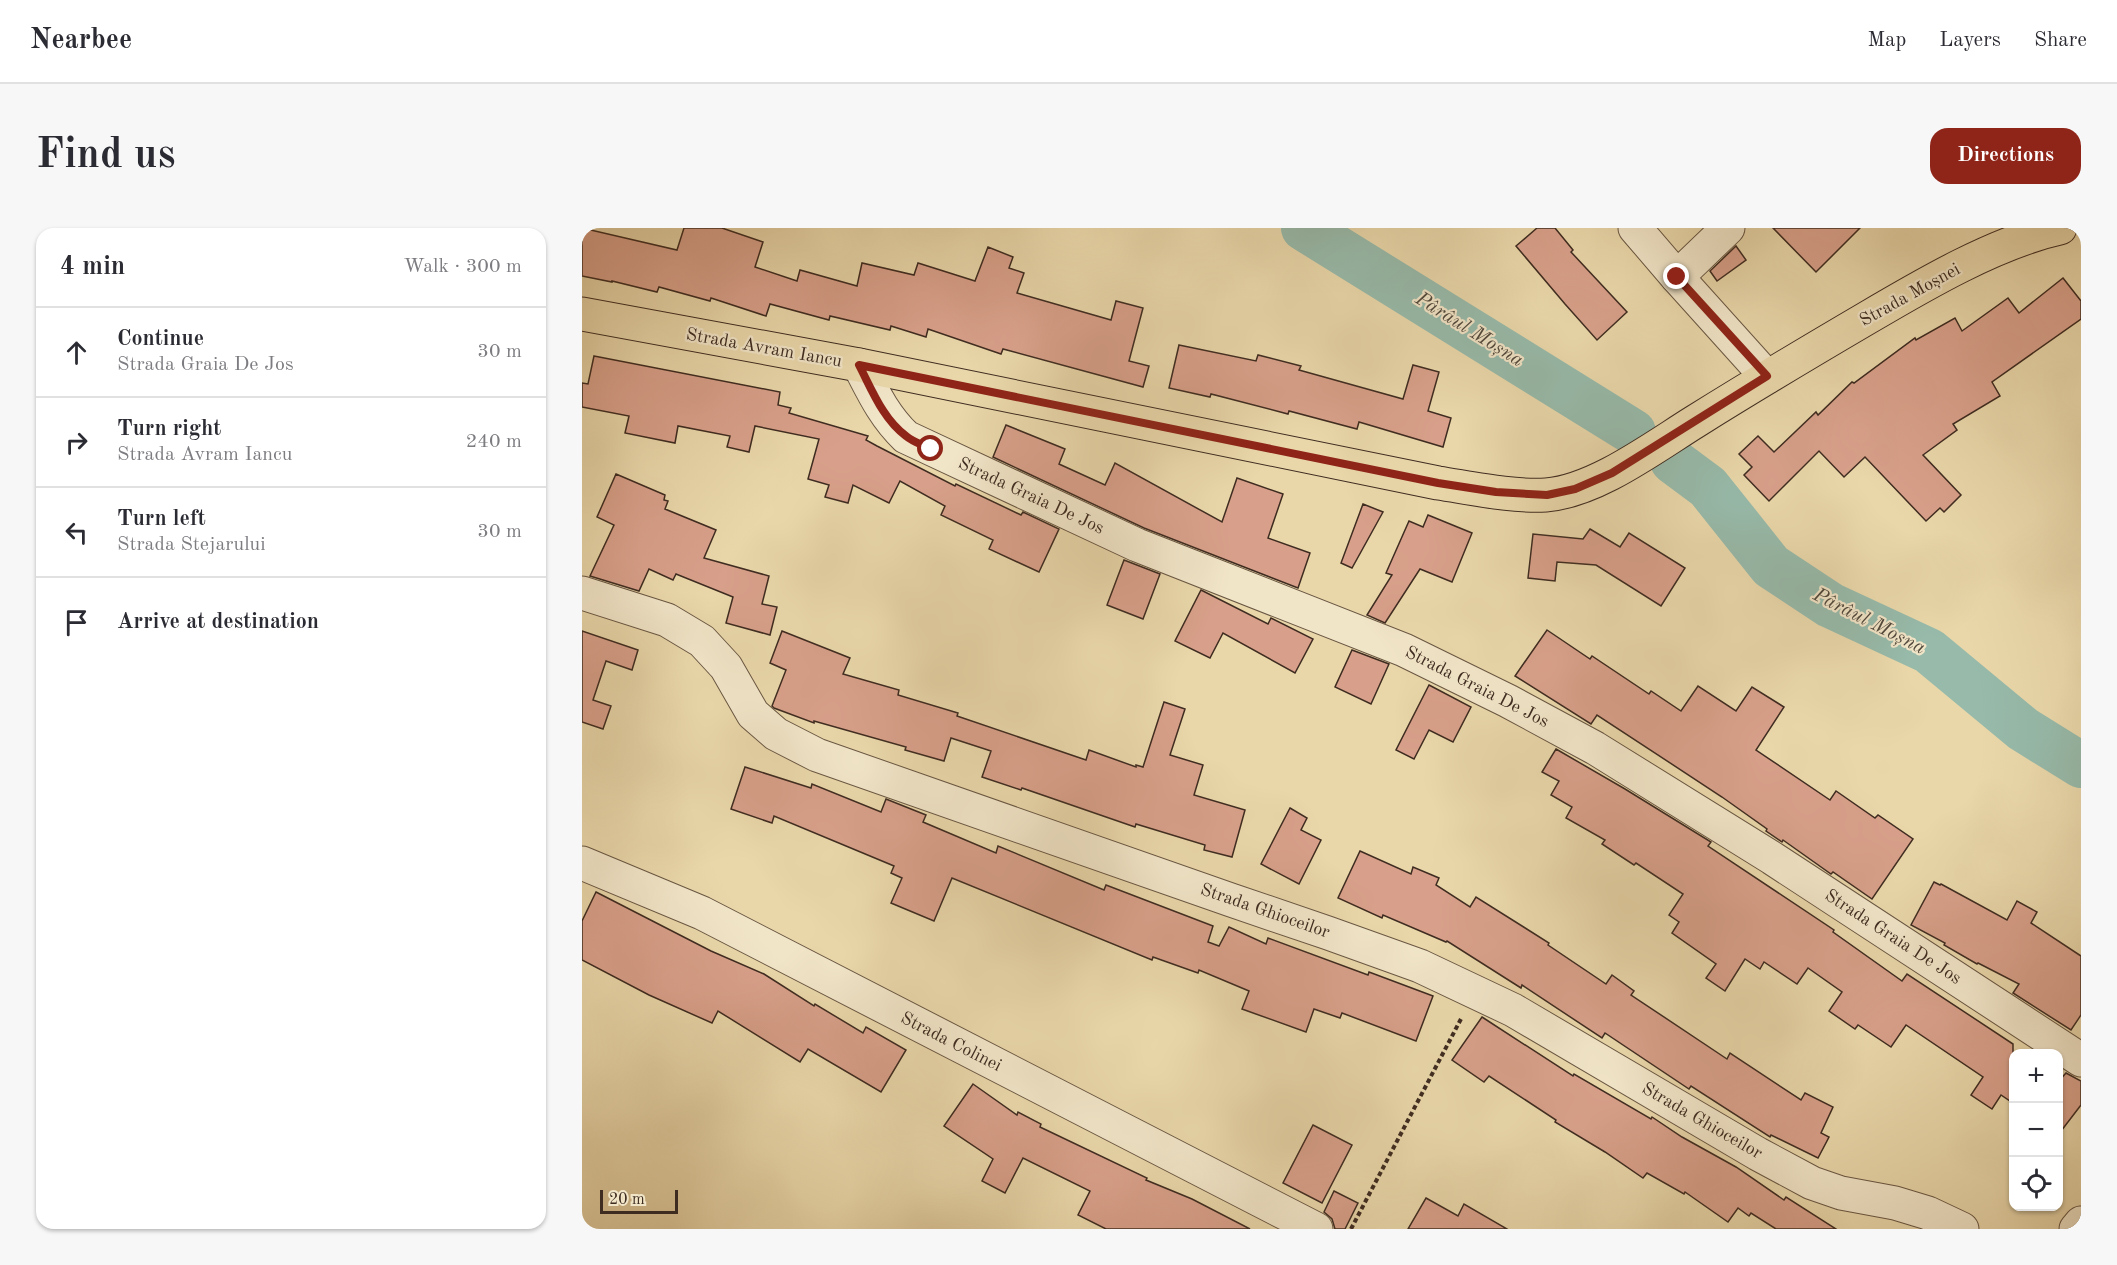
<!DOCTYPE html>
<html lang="en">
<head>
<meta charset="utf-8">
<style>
  :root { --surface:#fff; --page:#f7f7f7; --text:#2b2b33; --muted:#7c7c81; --line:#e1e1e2; --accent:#8f2418 }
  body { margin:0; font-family:"Old Standard TT",serif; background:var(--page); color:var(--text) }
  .controls { position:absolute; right:18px; bottom:18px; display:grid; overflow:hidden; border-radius:12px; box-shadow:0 2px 4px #0004 }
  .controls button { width:54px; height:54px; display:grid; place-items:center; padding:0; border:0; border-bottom:2px solid var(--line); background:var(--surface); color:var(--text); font:30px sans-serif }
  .scale { position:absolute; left:18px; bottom:15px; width:78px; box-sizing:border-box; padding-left:6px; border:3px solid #3f2c21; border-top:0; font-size:16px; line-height:21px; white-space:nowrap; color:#3f2c21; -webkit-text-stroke:4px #f1e5c8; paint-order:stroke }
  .stop { position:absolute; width:18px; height:18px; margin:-14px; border:4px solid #8f2418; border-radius:50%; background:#fff }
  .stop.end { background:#8f2418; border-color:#fff; box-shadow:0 2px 6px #0008 }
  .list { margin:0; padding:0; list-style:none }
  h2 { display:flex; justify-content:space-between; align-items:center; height:78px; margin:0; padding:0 24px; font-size:26px }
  h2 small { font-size:20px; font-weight:400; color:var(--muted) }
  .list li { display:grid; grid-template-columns:39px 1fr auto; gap:18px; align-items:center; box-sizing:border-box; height:90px; padding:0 24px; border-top:2px solid var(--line) }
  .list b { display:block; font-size:22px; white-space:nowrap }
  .list p { margin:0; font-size:20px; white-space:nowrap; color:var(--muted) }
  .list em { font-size:20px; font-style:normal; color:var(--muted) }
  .icon { flex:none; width:33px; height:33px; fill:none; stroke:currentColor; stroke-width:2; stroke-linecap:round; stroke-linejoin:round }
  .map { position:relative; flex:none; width:1499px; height:1001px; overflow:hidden; border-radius:18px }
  header { display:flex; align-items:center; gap:36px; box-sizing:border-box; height:84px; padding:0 30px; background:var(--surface); border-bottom:2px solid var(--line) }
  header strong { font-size:28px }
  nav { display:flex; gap:33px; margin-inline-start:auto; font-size:21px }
  .intro { display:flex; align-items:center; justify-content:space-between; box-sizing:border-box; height:144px; padding:0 36px }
  h1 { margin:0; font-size:42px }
  .button { padding:15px 27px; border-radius:18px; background:var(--accent); color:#fff; font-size:21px; font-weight:700 }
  main { display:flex; gap:36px; padding:0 36px }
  aside { flex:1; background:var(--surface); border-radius:18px; box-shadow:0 2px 4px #0004 }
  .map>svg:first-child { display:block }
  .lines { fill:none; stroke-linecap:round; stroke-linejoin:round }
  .river { stroke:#97baaa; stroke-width:46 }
  .building { fill:#d8a08a; stroke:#3f2c21; stroke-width:1.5 }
  .minor-casing { stroke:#6a5743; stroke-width:35 }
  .major-casing { stroke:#3f2c21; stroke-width:35 }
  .path { stroke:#3f2c21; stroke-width:4; stroke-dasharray:4.5 3; stroke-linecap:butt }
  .minor { stroke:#f1e5c8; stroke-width:33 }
  .major { stroke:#e9d7aa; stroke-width:33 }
  .route { stroke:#8f2418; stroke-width:8 }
  .labels { text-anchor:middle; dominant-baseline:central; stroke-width:4.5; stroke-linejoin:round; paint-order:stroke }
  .street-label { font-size:18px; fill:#3f2c21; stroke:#f1e5c8 }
  .water-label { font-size:20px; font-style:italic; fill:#51483c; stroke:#f1e5c8 }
</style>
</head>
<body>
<header>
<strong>Nearbee</strong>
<nav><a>Map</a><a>Layers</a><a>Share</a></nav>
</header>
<div class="intro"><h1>Find us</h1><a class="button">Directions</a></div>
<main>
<aside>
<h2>4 min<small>Walk · 300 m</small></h2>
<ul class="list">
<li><svg class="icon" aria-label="ahead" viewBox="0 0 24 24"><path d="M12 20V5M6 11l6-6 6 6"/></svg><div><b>Continue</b><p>Strada Graia De Jos</p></div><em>30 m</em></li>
<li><svg class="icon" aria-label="right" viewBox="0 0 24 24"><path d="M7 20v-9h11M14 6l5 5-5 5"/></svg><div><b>Turn right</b><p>Strada Avram Iancu</p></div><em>240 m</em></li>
<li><svg class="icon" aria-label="left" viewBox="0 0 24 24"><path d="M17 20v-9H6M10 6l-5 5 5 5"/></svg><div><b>Turn left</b><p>Strada Stejarului</p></div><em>30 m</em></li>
<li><svg class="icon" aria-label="arrive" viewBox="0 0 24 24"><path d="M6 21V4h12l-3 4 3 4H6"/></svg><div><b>Arrive at destination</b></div></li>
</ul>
</aside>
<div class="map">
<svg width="1499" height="1001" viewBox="0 0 1499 1001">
  <rect width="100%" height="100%" fill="#e9d7aa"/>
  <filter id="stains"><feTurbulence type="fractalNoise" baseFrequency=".00333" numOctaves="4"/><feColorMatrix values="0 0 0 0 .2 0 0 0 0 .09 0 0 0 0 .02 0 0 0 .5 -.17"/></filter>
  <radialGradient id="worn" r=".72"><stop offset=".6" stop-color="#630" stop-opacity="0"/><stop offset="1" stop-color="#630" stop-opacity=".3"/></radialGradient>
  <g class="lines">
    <g class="river">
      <path d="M 722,0 L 1051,204"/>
      <path d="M 1091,233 L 1126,259 L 1189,338 L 1248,377 L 1347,423 L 1441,501 L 1499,537"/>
    </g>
  </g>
  <g class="building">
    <path d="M 0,0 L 95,22 L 102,0 L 140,0 L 181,14 L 173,39 L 215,53 L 218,42 L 275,58 L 280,35 L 332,47 L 336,35 L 393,53 L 406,19 L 431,29 L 427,40 L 442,45 L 435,65 L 529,92 L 534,73 L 561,80 L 547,133 L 567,138 L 561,159 L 421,121 L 419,126 L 346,101 L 344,109 L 309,98 L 308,102 L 248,88 L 247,92 L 188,76 L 184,88 L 129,70 L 128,73 L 77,59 L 75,64 L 30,53 L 30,54 L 0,48 Z"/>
    <path d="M 955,0 L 973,0 L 991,22 L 989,24 L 1045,84 L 1015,112 L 983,76 L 934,18 Z"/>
    <path d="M 1191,0 L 1278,0 L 1234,44 Z"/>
    <path d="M 1154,18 L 1164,32 L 1135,53 L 1128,43 Z"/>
    <path d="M 1481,50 L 1499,73 L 1499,91 L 1410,154 L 1418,168 L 1371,196 L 1375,202 L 1341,227 L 1379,267 L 1362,284 L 1358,280 L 1344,293 L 1283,229 L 1262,249 L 1237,223 L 1187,273 L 1162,247 L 1170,239 L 1157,226 L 1176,208 L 1192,224 L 1234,184 L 1236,187 L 1270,154 L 1272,155 L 1333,110 L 1334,112 L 1373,90 L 1380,103 L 1426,70 L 1437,85 Z"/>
    <path d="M 597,117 L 674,133 L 676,127 L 719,138 L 717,142 L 821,171 L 831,137 L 857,144 L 846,183 L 869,190 L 861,219 L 777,194 L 775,201 L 707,183 L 706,186 L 629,166 L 628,169 L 587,160 Z"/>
    <path d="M 12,128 L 198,164 L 196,177 L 209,180 L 207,185 L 286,208 L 284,212 L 295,218 L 373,258 L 374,256 L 439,287 L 441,284 L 477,301 L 457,344 L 407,321 L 411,312 L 359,287 L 363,278 L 318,253 L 307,275 L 271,257 L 266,275 L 243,269 L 247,257 L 226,251 L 237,211 L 173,198 L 167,224 L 145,219 L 148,208 L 96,198 L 93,215 L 43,205 L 47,188 L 0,179 L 0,155 L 6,156 Z"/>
    <path d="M 424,197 L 483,221 L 477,236 L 523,257 L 533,235 L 640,294 L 655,250 L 701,266 L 686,310 L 728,325 L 716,360 L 562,300 L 411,229 Z"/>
    <path d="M 34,246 L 83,267 L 82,272 L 86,273 L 83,281 L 134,302 L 122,330 L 187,348 L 180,376 L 195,379 L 188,407 L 144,395 L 151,369 L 94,346 L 91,352 L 67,341 L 57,363 L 8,348 L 32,297 L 15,289 Z"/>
    <path d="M 781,276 L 801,284 L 770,340 L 759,335 Z"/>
    <path d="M 846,287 L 890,305 L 870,354 L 838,341 L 803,395 L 785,387 L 810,347 L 804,345 L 827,293 L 841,299 Z"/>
    <path d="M 1008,301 L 1038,319 L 1047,305 L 1103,340 L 1079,378 L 1014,337 L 975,334 L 973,353 L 946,350 L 951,306 L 1001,311 Z"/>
    <path d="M 542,332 L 578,346 L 561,391 L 525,377 Z"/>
    <path d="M 619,362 L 686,396 L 689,390 L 731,411 L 713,445 L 641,405 L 628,430 L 593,413 Z"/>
    <path d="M 965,402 L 1008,431 L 1010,428 L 1067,466 L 1069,463 L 1099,483 L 1116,458 L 1154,483 L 1170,459 L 1202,479 L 1174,522 L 1248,572 L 1254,563 L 1293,590 L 1296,587 L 1331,611 L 1290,671 L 1251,644 L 1249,646 L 1201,612 L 1200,614 L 1184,603 L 1185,601 L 1140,569 L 1015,487 L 1009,496 L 933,448 Z"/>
    <path d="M 0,403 L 56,422 L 50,442 L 24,433 L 11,472 L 29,478 L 21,501 L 0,494 Z"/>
    <path d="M 200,403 L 268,430 L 261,446 L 317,462 L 316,467 L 376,485 L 375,488 L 504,532 L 507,522 L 554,539 L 554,537 L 561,539 L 582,474 L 603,481 L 588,527 L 621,537 L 612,567 L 663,582 L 650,629 L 622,622 L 623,617 L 554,596 L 553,599 L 440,560 L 439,562 L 400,549 L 409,523 L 369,510 L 362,533 L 323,522 L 324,519 L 232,493 L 232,495 L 192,480 L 190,478 L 204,442 L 188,435 Z"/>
    <path d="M 770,422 L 807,436 L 789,476 L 753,459 Z"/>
    <path d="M 847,457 L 889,479 L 871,514 L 847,502 L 832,531 L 814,522 Z"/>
    <path d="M 974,521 L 1043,561 L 1129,614 L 1126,618 L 1252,702 L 1251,704 L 1320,753 L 1325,746 L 1431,816 L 1431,875 L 1419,867 L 1410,881 L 1389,867 L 1401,849 L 1324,797 L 1309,819 L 1276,797 L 1273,801 L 1247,783 L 1260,764 L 1226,740 L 1215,756 L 1182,734 L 1178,741 L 1163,731 L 1143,763 L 1124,750 L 1134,736 L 1090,705 L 1097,694 L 1087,687 L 1101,666 L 1054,635 L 1052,637 L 1020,616 L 1023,612 L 984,590 L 990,579 L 969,567 L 977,553 L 960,544 Z"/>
    <path d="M 163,539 L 229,560 L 230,556 L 299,584 L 304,571 L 344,587 L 341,594 L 414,625 L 416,618 L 522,662 L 524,657 L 631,698 L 626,714 L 637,718 L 647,699 L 684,716 L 686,710 L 786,747 L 787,744 L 851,768 L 834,813 L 760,785 L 758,790 L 732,781 L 724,804 L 660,781 L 667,763 L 617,742 L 616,745 L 571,729 L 570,732 L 370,650 L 352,693 L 309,675 L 320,650 L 309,645 L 312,638 L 192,588 L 190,595 L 149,581 Z"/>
    <path d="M 708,580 L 725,590 L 719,602 L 739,612 L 717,656 L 679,636 Z"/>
    <path d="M 778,623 L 829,646 L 831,639 L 857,650 L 854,657 L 888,679 L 894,669 L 967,715 L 966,717 L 1024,756 L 1030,747 L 1052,763 L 1049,767 L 1145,831 L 1148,825 L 1219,872 L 1223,865 L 1251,879 L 1239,905 L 1247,909 L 1236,930 L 1189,907 L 1188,909 L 1109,858 L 1107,861 L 1023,805 L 1020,810 L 940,757 L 939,760 L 865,713 L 864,714 L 801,687 L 800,690 L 756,670 Z"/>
    <path d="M 1352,654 L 1358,657 L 1359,656 L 1425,692 L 1435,673 L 1455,684 L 1449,695 L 1499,728 L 1499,787 L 1489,802 L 1431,765 L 1437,756 L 1396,735 L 1395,736 L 1362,717 L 1363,715 L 1329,697 Z"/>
    <path d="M 14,664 L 129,723 L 182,746 L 232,778 L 233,776 L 281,805 L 284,799 L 324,822 L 299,864 L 226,821 L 218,834 L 136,783 L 130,795 L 67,767 L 0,732 L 0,693 Z"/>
    <path d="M 900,789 L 991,848 L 992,846 L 1069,891 L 1070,889 L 1100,909 L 1154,939 L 1202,972 L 1204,969 L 1254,1001 L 1194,1001 L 1169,985 L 1167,988 L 1156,980 L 1146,994 L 1103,964 L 1102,966 L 1065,945 L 1061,950 L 1023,924 L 973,894 L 974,892 L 907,848 L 902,854 L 870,832 Z"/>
    <path d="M 1484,845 L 1499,853 L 1499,877 L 1476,907 L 1476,854 Z"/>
    <path d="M 391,856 L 435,887 L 436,884 L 459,896 L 458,899 L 565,950 L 564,952 L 610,971 L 668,1001 L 524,1001 L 496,987 L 508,963 L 441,930 L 423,965 L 400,953 L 411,931 L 362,898 Z"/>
    <path d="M 731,897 L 770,917 L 740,975 L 701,955 Z"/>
    <path d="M 752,963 L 776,975 L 763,1001 L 753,1001 L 750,991 L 742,984 Z"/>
    <path d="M 844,970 L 876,988 L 882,976 L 925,1001 L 826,1001 Z"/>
  </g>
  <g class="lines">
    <defs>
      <g id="minor">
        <path d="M 1053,0 L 1095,49 L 1185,149"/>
        <path d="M 1095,49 L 1146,0"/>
        <path d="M 277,137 C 291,164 302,188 324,209 L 555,317 L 822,422 L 926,473 L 1013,520 L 1190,630 L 1499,832"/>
        <path d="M 0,365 L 85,392 L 120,413 L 144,439 L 171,486 L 194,506 L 235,527 L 649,672 L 746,705 L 838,738 L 931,782 L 1176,926 L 1230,955 L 1259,965 L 1313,975 L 1346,985 L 1380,1001"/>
        <path d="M 0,635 L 120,685 L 734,1001"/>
        <path d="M 1494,1001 L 1499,995"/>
      </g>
      <path id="major" d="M 0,86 L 277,137 L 856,255 C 889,260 931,269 964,267 C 1014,263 1072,219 1114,193 C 1170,158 1227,124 1285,90 C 1341,57 1414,14 1478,0"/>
    </defs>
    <use href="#minor" class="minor-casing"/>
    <use href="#major" class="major-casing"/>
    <path class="path" d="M 769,1001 L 880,789"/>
    <use href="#minor" class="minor"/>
    <use href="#major" class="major"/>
  </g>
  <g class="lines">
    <path class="route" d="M 349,221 C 341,217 331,214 324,208 C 301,191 290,162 277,137 L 856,255 L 914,264 L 965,267 L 993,261 L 1030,245 L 1185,148 L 1095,49"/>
  </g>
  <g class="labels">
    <g class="street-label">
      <text transform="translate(1328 67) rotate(-29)">Strada Moșnei</text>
      <text transform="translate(182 120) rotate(10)">Strada Avram Iancu</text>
      <text transform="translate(449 268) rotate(25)">Strada Graia De Jos</text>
      <text transform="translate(895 459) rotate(27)">Strada Graia De Jos</text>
      <text transform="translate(683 683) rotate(19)">Strada Ghioceilor</text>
      <text transform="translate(1311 709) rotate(33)">Strada Graia De Jos</text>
      <text transform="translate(369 814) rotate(27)">Strada Colinei</text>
      <text transform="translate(1120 893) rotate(30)">Strada Ghioceilor</text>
    </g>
    <g class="water-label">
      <text transform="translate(887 102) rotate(32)">Pârâul Moșna</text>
      <text transform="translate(1287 394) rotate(27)">Pârâul Moșna</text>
    </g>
  </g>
  <rect width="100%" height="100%" filter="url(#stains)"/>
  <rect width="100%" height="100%" fill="url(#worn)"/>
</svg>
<div class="controls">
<button>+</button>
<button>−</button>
<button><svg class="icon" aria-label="locate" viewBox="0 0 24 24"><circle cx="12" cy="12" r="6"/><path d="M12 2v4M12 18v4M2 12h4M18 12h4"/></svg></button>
</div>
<div class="scale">20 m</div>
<div class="stop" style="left:349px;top:221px"></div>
<div class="stop end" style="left:1095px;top:49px"></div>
</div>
</main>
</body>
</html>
